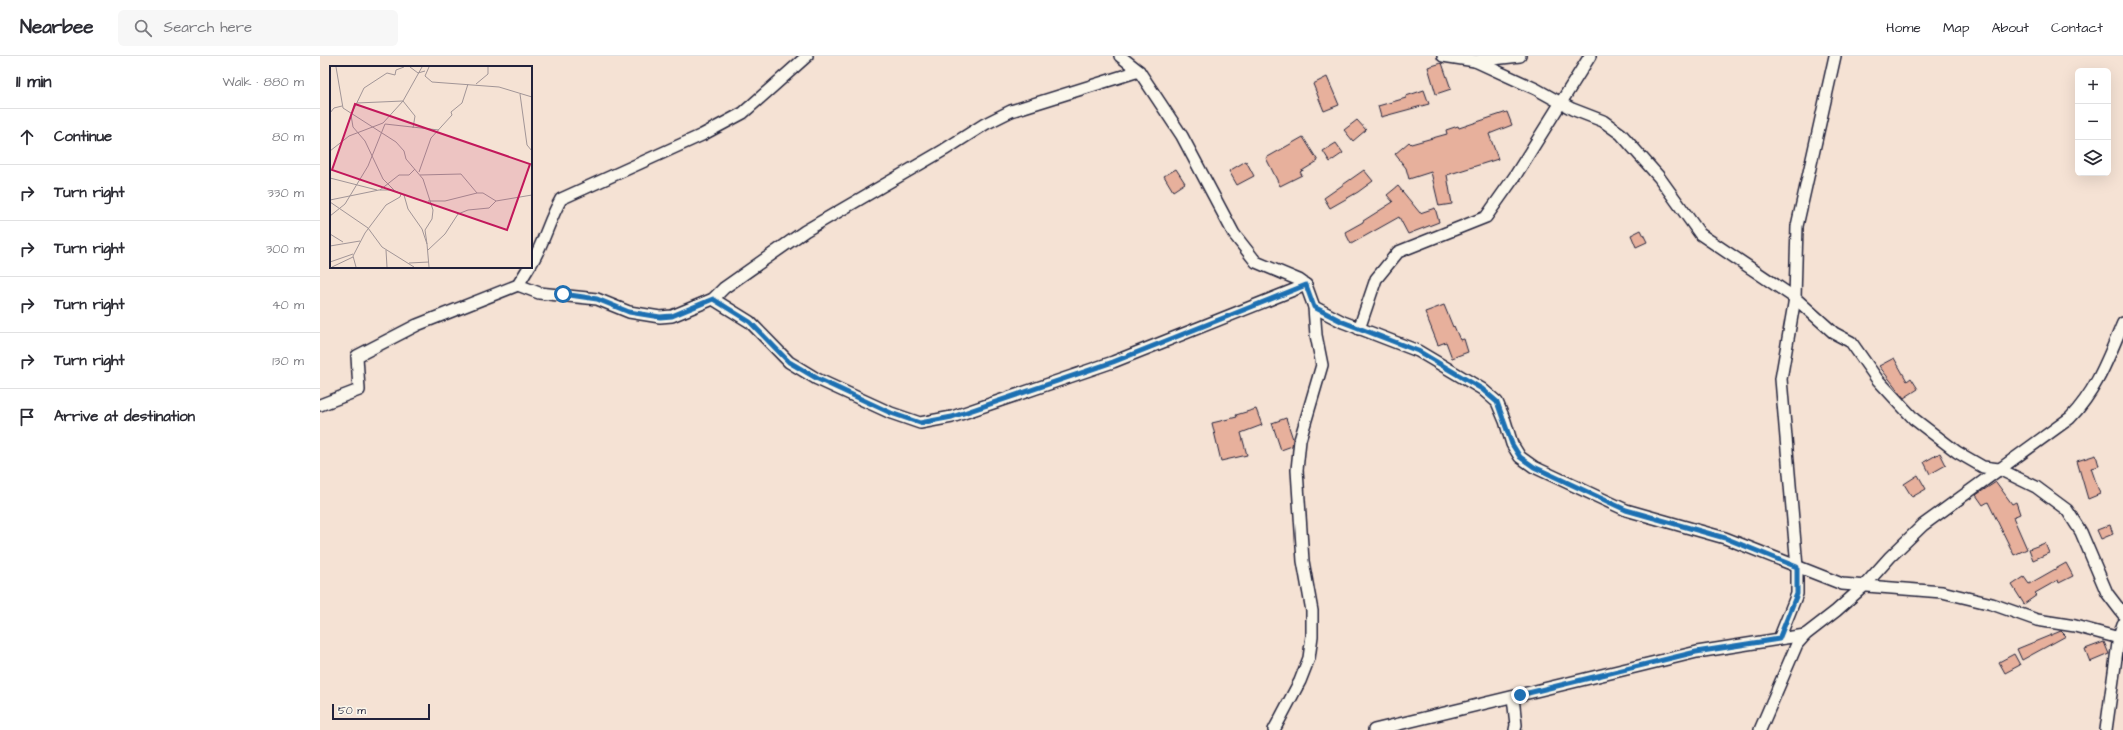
<!DOCTYPE html>
<html lang="en">
<head>
<meta charset="utf-8">
<style>
  :root { --surface:#fff; --page:#f7f7f7; --text:#2b2b33; --muted:#7c7c81; --line:#e1e1e2 }
  body { margin:0; font-family:"Architects Daughter",sans-serif; background:var(--page); color:var(--text) }
  .controls { position:absolute; right:12px; top:12px; display:grid; overflow:hidden; border-radius:6px; box-shadow:0 4px 16px #0002 }
  .controls button { width:36px; height:36px; display:grid; place-items:center; padding:0; border:0; border-bottom:1px solid var(--line); background:var(--surface); color:var(--text); font:20px sans-serif }
  .scale { position:absolute; left:12px; bottom:10px; width:98px; box-sizing:border-box; padding-left:4px; border:2px solid #22223b; border-top:0; font-size:11px; line-height:14px; white-space:nowrap; color:#22223b; -webkit-text-stroke:3px #fbf7ec; paint-order:stroke }
  .stop { position:absolute; width:12px; height:12px; margin:-9px; border:3px solid #1f6fb2; border-radius:50%; background:#fff }
  .stop.end { background:#1f6fb2; border-color:#fff; box-shadow:0 1px 4px #0008 }
  .list { margin:0; padding:0; list-style:none }
  h2 { display:flex; justify-content:space-between; align-items:center; height:52px; margin:0; padding:0 16px; font-size:17px }
  h2 small { font-size:13px; font-weight:400; color:var(--muted) }
  .list li { display:grid; grid-template-columns:26px 1fr auto; gap:12px; align-items:center; box-sizing:border-box; height:56px; padding:0 16px; border-top:1px solid var(--line) }
  .list b { display:block; font-size:15px; white-space:nowrap }
  .list em { font-size:13px; font-style:normal; color:var(--muted) }
  .icon { flex:none; width:22px; height:22px; fill:none; stroke:currentColor; stroke-width:2; stroke-linecap:round; stroke-linejoin:round }
  .map { position:relative; flex:none; width:1803px; height:674px; overflow:hidden }
  header { display:flex; align-items:center; gap:24px; box-sizing:border-box; height:56px; padding:0 20px; background:var(--surface); border-bottom:1px solid var(--line) }
  header strong { font-size:19px }
  nav { display:flex; gap:22px; margin-inline-start:auto; font-size:14px }
  .search { width:280px; height:36px; background:var(--page); display:flex; align-items:center; gap:10px; box-sizing:border-box; padding:0 14px; border-radius:6px; color:var(--muted); font-size:15px }
  main { display:flex }
  aside { flex:1; background:var(--surface) }
  .map>svg:first-child { display:block }
  .building { fill:#e7b09c; stroke:#22223b }
  .lines { fill:none; stroke-linecap:round; stroke-linejoin:round }
  .street-casing { stroke:#22223b; stroke-width:14 }
  .street { stroke:#fbf7ec; stroke-width:11 }
  .route { stroke:#1f6fb2; stroke-width:5 }
  .inset-road { fill:none; stroke:#a19597; stroke-width:1 }
  .view { fill:#c2185b; fill-opacity:0.15; stroke:#c2185b; stroke-width:2 }
  .inset-edge { fill:none; stroke:#22223b; stroke-width:2 }
</style>
</head>
<body>
<header>
<strong>Nearbee</strong>
<div class="search"><svg class="icon" aria-label="search" viewBox="0 0 24 24"><circle cx="10" cy="10" r="6"/><path d="M15 15l6 6"/></svg>Search here</div>
<nav><a>Home</a><a>Map</a><a>About</a><a>Contact</a></nav>
</header>
<main>
<aside>
<h2>11 min<small>Walk · 880 m</small></h2>
<ul class="list">
<li><svg class="icon" aria-label="ahead" viewBox="0 0 24 24"><path d="M12 20V5M6 11l6-6 6 6"/></svg><div><b>Continue</b></div><em>80 m</em></li>
<li><svg class="icon" aria-label="right" viewBox="0 0 24 24"><path d="M7 20v-9h11M14 6l5 5-5 5"/></svg><div><b>Turn right</b></div><em>330 m</em></li>
<li><svg class="icon" aria-label="right" viewBox="0 0 24 24"><path d="M7 20v-9h11M14 6l5 5-5 5"/></svg><div><b>Turn right</b></div><em>300 m</em></li>
<li><svg class="icon" aria-label="right" viewBox="0 0 24 24"><path d="M7 20v-9h11M14 6l5 5-5 5"/></svg><div><b>Turn right</b></div><em>40 m</em></li>
<li><svg class="icon" aria-label="right" viewBox="0 0 24 24"><path d="M7 20v-9h11M14 6l5 5-5 5"/></svg><div><b>Turn right</b></div><em>130 m</em></li>
<li><svg class="icon" aria-label="arrive" viewBox="0 0 24 24"><path d="M6 21V4h12l-3 4 3 4H6"/></svg><div><b>Arrive at destination</b></div></li>
</ul>
</aside>
<div class="map">
<svg width="1803" height="674" viewBox="0 0 1803 674">
  <rect width="100%" height="100%" fill="#f5e2d4"/>
  <filter id="ink" filterUnits="userSpaceOnUse"><feTurbulence type="fractalNoise" baseFrequency=".025" numOctaves="2"/><feDisplacementMap in="SourceGraphic" scale="8" xChannelSelector="R" yChannelSelector="G"/><feConvolveMatrix kernelMatrix="1 2 1 2 8 2 1 2 1" color-interpolation-filters="sRGB"/></filter>
  <g filter="url(#ink)">
    <g class="building">
      <path d="M 1122,7 L 1131,33 L 1116,38 L 1108,11 Z"/>
      <path d="M 1007,21 L 1019,49 L 1004,55 L 993,28 Z"/>
      <path d="M 1104,34 L 1109,48 L 1061,61 L 1058,50 L 1086,42 L 1086,40 Z"/>
      <path d="M 1187,56 L 1192,69 L 1169,78 L 1178,103 L 1127,119 L 1132,148 L 1119,150 L 1111,116 L 1089,123 L 1086,112 L 1075,98 L 1089,86 L 1091,88 L 1127,78 L 1126,74 L 1138,70 L 1139,72 Z"/>
      <path d="M 1037,64 L 1046,74 L 1033,85 L 1024,74 Z"/>
      <path d="M 983,81 L 998,105 L 980,116 L 982,119 L 960,130 L 946,102 Z"/>
      <path d="M 1016,87 L 1023,97 L 1010,106 L 1003,95 Z"/>
      <path d="M 926,105 L 934,120 L 917,129 L 909,115 Z"/>
      <path d="M 856,113 L 865,127 L 853,135 L 844,120 Z"/>
      <path d="M 1044,114 L 1053,125 L 1038,136 L 1010,152 L 1004,142 Z"/>
      <path d="M 1078,130 L 1100,157 L 1115,152 L 1119,166 L 1088,178 L 1079,161 L 1031,188 L 1025,176 L 1043,166 L 1043,165 L 1073,146 L 1067,139 Z"/>
      <path d="M 1321,174 L 1327,186 L 1316,191 L 1311,179 Z"/>
      <path d="M 1124,249 L 1133,271 L 1134,270 L 1140,284 L 1144,283 L 1148,296 L 1132,302 L 1126,286 L 1118,289 L 1105,256 Z"/>
      <path d="M 1574,302 L 1587,325 L 1591,322 L 1598,333 L 1584,342 L 1559,310 Z"/>
      <path d="M 936,353 L 942,369 L 921,377 L 927,399 L 901,405 L 892,367 L 917,361 L 916,359 Z"/>
      <path d="M 966,362 L 973,383 L 972,390 L 961,394 L 952,367 Z"/>
      <path d="M 1620,397 L 1626,409 L 1610,418 L 1604,406 Z"/>
      <path d="M 1776,399 L 1779,410 L 1771,412 L 1780,438 L 1768,443 L 1757,405 Z"/>
      <path d="M 1598,419 L 1606,433 L 1592,441 L 1584,428 Z"/>
      <path d="M 1676,426 L 1692,448 L 1696,446 L 1700,458 L 1693,461 L 1707,493 L 1694,499 L 1668,446 L 1663,449 L 1656,439 Z"/>
      <path d="M 1790,469 L 1793,478 L 1781,483 L 1777,474 Z"/>
      <path d="M 1725,487 L 1729,497 L 1713,504 L 1709,493 Z"/>
      <path d="M 1746,507 L 1753,520 L 1739,527 L 1738,524 L 1715,537 L 1717,539 L 1704,548 L 1692,529 L 1704,521 L 1709,528 Z"/>
      <path d="M 1741,575 L 1746,580 L 1702,604 L 1697,593 Z"/>
      <path d="M 1784,586 L 1789,598 L 1770,606 L 1765,593 Z"/>
      <path d="M 1694,598 L 1700,609 L 1685,617 L 1679,606 Z"/>
    </g>
    <g class="lines">
      <defs>
        <g id="street">
          <path d="M 800,0 L 819,15 L 862,80 L 914,178 L 936,206 L 979,224 L 986,229 L 994,251 L 996,279 L 1002,309 L 980,384 L 977,414 L 983,505 L 992,555 L 992,580 L 989,602 L 980,625 L 954,674"/>
          <path d="M 1123,0 L 1155,5 L 1200,0"/>
          <path d="M 1155,5 L 1216,33 L 1252,53 L 1283,65 L 1301,78 L 1339,121 L 1380,178 L 1475,242 L 1514,277 L 1531,286 L 1557,323 L 1594,363 L 1637,396 L 1663,411 L 1679,413 L 1716,431 L 1747,454 L 1761,476 L 1787,537 L 1803,558"/>
          <path d="M 211,208 C 224,187 229,164 241,143 L 382,79 L 423,57 L 487,0"/>
          <path d="M 198,229 L 219,237 L 277,243 L 309,256 L 340,261 L 352,260 L 393,243 L 404,232 L 485,175 L 624,94 L 665,68 L 691,55 L 819,15"/>
          <path d="M 393,243 L 430,266 L 469,306 L 497,323 L 571,357 L 600,367 L 632,361 L 793,306 L 986,229"/>
          <path d="M 994,251 L 1023,266 L 1098,295 L 1162,333 L 1177,346 L 1185,365 L 1192,388 L 1200,401 L 1214,411 L 1306,454 L 1405,482 L 1522,528 L 1622,536 L 1672,548 L 1717,564 L 1755,570 L 1803,583"/>
          <path d="M 1039,273 L 1056,223 L 1078,196 L 1166,161 L 1195,120 L 1270,0"/>
          <path d="M 0,349 L 39,334 L 37,300 L 97,269 L 198,229 L 209,211"/>
          <path d="M 1459,583 L 1477,538 L 1477,511 L 1461,323 L 1475,242 L 1477,170 L 1515,0"/>
          <path d="M 1193,641 L 1196,669 L 1195,674"/>
          <path d="M 1054,674 L 1377,596 L 1485,579"/>
          <path d="M 1440,674 L 1477,588 L 1485,579 L 1516,555 L 1544,530 L 1570,501 L 1603,469 L 1750,362 C 1777,334 1788,302 1803,267"/>
          <path d="M 1786,674 L 1799,580 L 1803,568"/>
        </g>
      </defs>
      <use href="#street" class="street-casing"/>
      <use href="#street" class="street"/>
    </g>
  </g>
  <g class="lines" filter="url(#ink)">
    <path class="route" d="M 243,238 L 277,243 L 309,256 L 340,261 L 352,260 L 393,243 L 430,266 L 469,306 L 498,323 L 571,357 L 600,367 L 632,361 L 793,306 L 986,229 L 994,251 L 1023,266 L 1098,295 L 1162,333 L 1177,346 L 1192,388 L 1200,401 L 1214,411 L 1306,454 L 1405,482 L 1477,511 L 1477,538 L 1459,583 L 1376,596 L 1200,639"/>
  </g>
  <g transform="translate(10 10)">
    <rect width="202" height="202" fill="#f5e2d4"/>
    <path class="inset-road" d="M 6,1 L 13,42 L 66,76 L 74,85 L 76,93 L 93,113 L 103,144 L 102,153 L 95,164 L 97,178M 80,1 L 88,7 L 95,5M 99,1 L 95,10 L 102,16 L 169,21 L 202,31M 146,18 L 158,8 L 158,1M 190,28 L 197,79 L 202,85M 27,37 L 73,35 L 85,50 L 83,62M 0,47 L 4,42 L 12,40M 55,58 L 109,64M 0,85 L 19,70 L 53,57 L 73,35 L 92,1M 89,106 L 101,72 L 122,49 L 121,46 L 132,37 L 138,18M 90,109 L 131,108 L 147,127M 0,112 L 47,124M 50,124 L 69,109 L 79,109 L 85,103M 65,125 L 53,113 L 35,75 L 23,61 L 21,49 L 34,22 L 57,7 L 65,9 L 66,4 L 74,1M 0,134 L 49,124 L 63,124 L 74,129 L 78,143 L 92,163 L 97,178 L 99,201M 98,135 L 115,135 L 147,127 L 153,127 L 166,135 L 202,129M 0,136 L 38,162 L 52,181 L 84,201M 0,150 L 15,138 L 38,100 L 55,58M 0,168 L 13,176M 0,180 L 30,175M 56,184 L 57,201M 98,184 L 115,168 L 128,148 L 138,144 L 159,142 L 166,135M 0,196 L 23,188M 79,197 L 99,196M 2,201 L 23,191M 26,201 L 23,190 L 35,167 L 56,139 L 70,131 L 71,128"/>
    <path class="view" d="M 25,38 L 200,98 L 177,164 L 2,104 Z"/>
    <rect width="202" height="202" class="inset-edge"/>
  </g>
</svg>
<div class="controls">
<button>+</button>
<button>−</button>
<button><svg class="icon" aria-label="layers" viewBox="0 0 24 24"><path d="M12 4l9 5-9 5-9-5zM3 14l9 5 9-5"/></svg></button>
</div>
<div class="scale">50 m</div>
<div class="stop" style="left:243px;top:238px"></div>
<div class="stop end" style="left:1200px;top:639px"></div>
</div>
</main>
</body>
</html>
